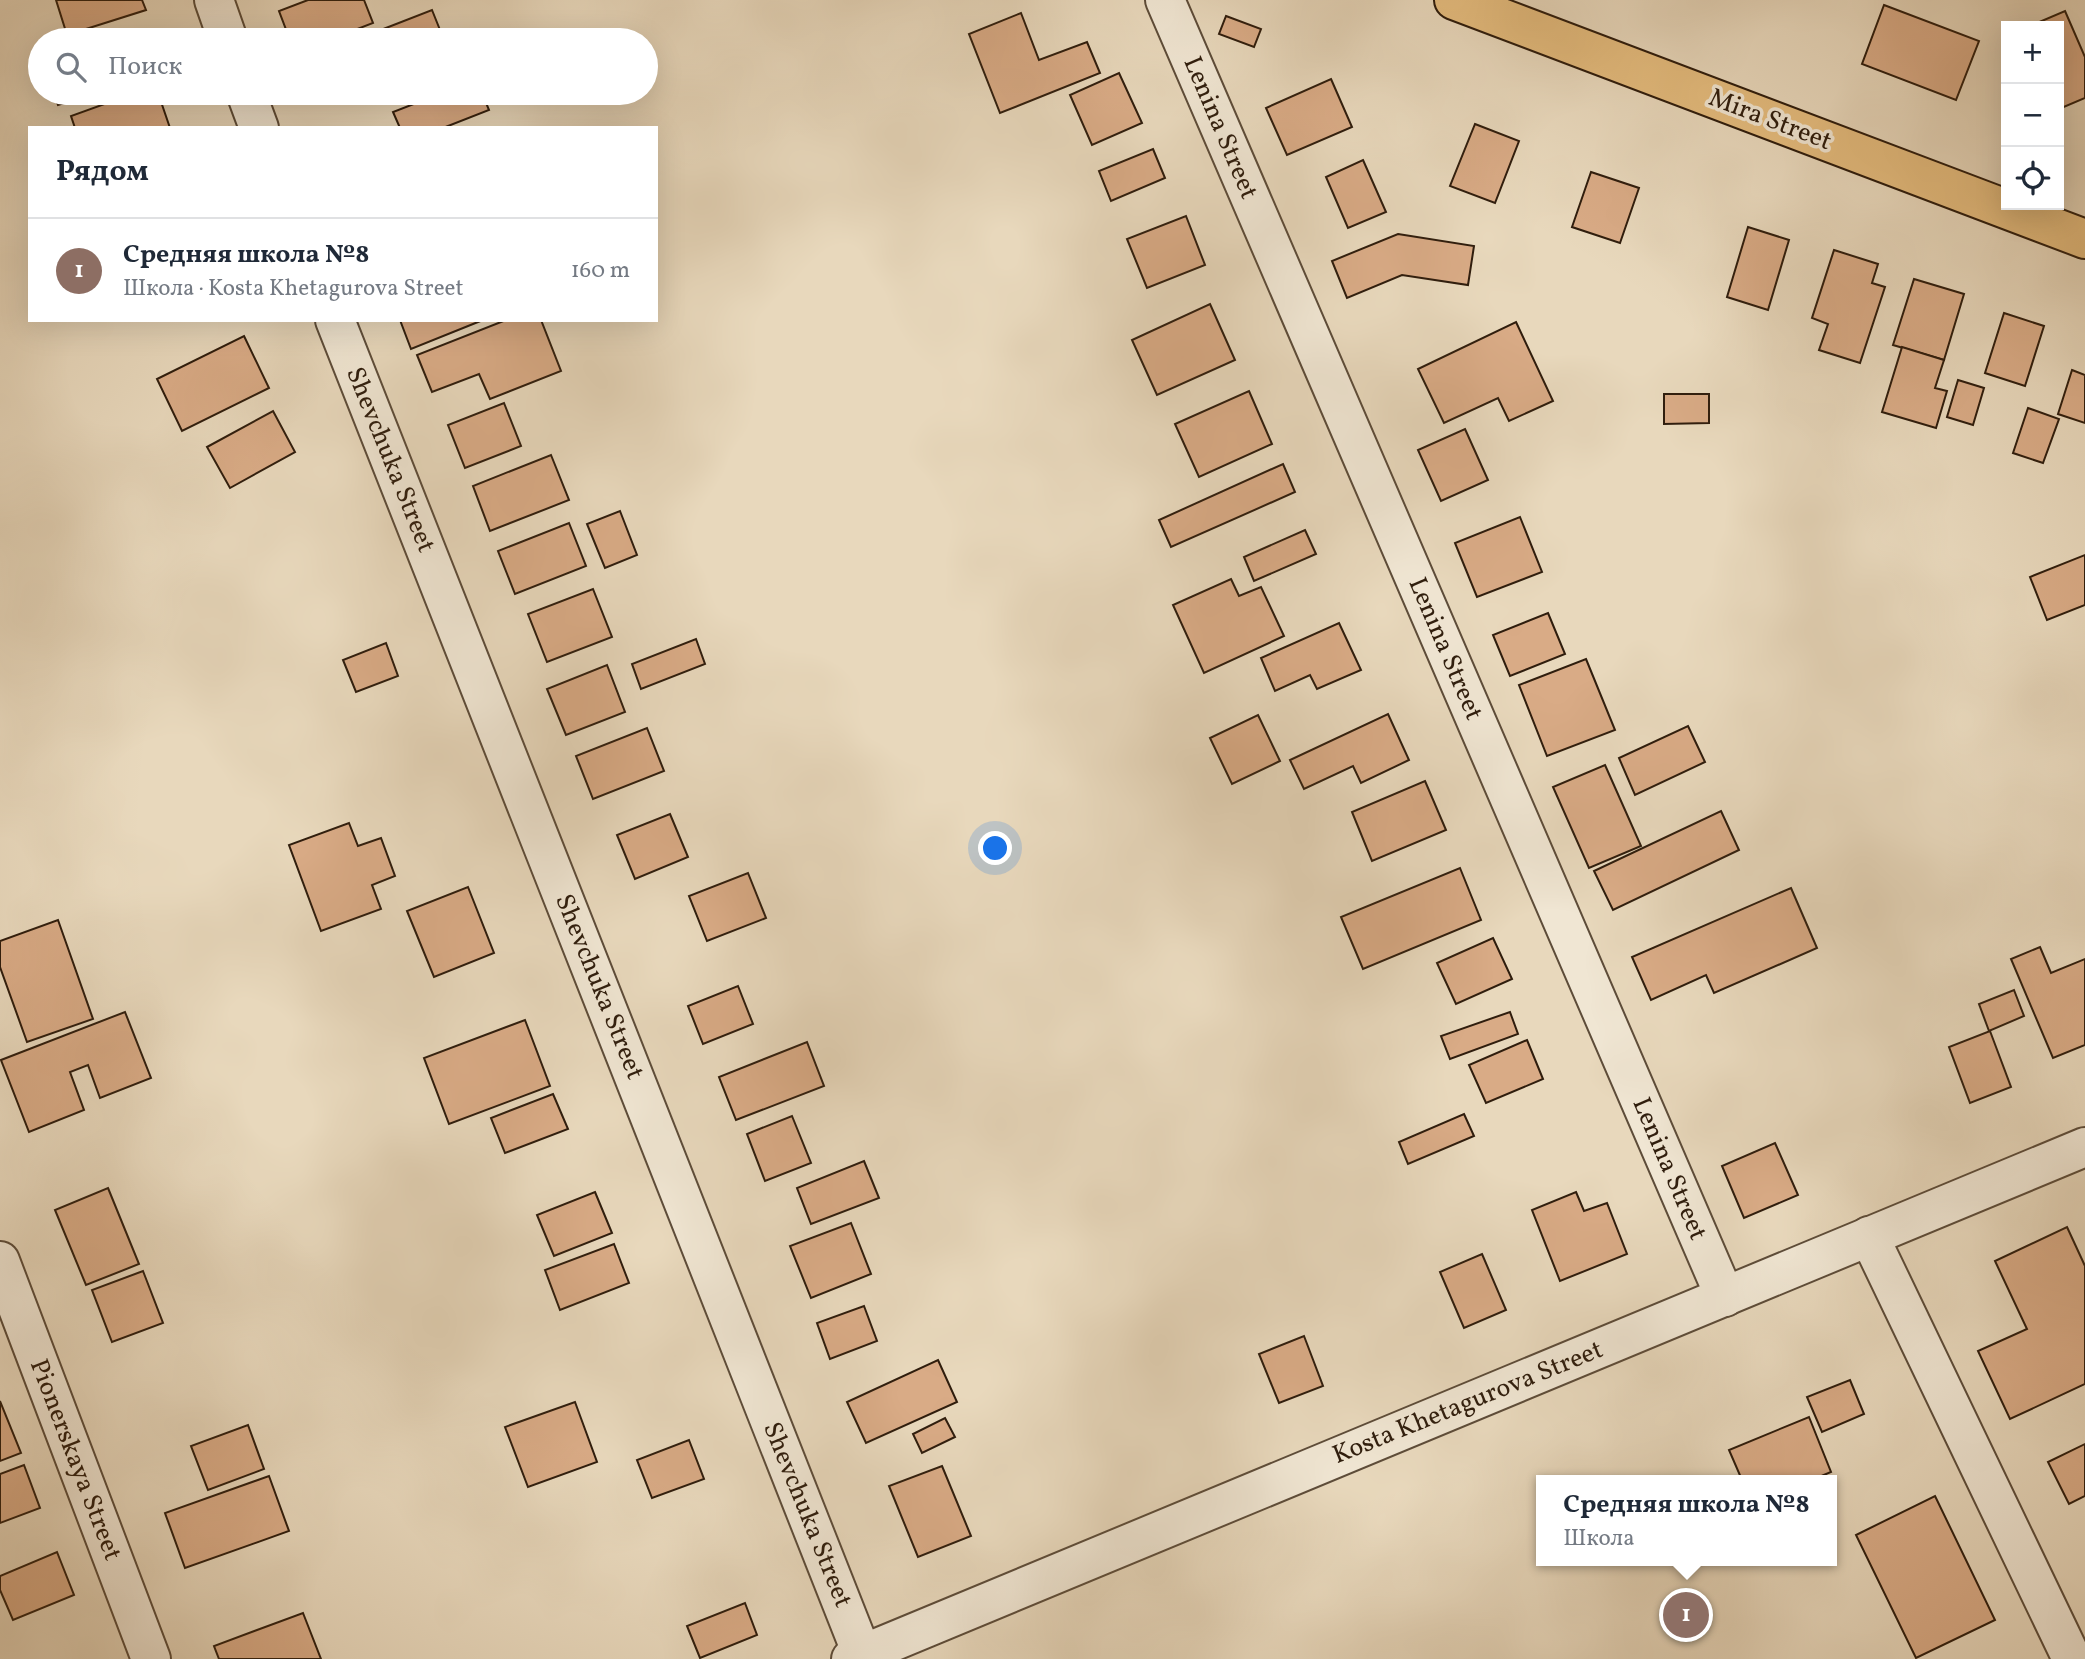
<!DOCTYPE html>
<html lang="ru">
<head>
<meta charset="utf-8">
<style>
  :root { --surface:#fff; --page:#f6f6f7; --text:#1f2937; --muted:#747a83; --line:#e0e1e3; --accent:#8f2418 }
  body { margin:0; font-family:Vollkorn,serif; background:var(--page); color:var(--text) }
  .controls { position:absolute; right:21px; top:21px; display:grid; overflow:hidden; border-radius:0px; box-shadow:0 7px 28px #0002 }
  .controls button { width:63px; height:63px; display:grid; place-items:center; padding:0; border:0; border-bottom:2px solid var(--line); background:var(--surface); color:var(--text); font:35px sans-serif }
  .you { position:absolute; left:996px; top:849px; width:24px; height:24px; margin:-18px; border:5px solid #fff; border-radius:50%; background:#1a73e8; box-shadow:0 0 0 10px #1a73e833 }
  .badge { display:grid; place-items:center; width:46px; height:46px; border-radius:50%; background:var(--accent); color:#fff; font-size:23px; font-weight:700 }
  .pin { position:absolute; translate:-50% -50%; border:4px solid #fff; box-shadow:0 2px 7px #0006 }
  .popup { position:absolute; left:1536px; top:1475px; width:301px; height:91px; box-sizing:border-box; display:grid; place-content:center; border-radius:0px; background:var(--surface); filter:drop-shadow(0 2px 5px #0005); font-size:23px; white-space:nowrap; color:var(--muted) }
  .popup b { font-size:26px; color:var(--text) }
  .popup::after { content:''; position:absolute; left:50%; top:100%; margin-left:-14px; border:14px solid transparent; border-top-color:var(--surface) }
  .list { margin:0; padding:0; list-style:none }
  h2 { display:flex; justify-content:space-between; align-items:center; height:91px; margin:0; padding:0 28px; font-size:30px }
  h2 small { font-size:23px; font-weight:400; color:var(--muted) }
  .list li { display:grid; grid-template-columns:46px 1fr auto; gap:21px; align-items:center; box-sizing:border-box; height:105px; padding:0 28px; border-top:2px solid var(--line) }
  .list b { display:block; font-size:26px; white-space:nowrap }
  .list p { margin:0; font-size:23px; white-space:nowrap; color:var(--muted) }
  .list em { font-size:23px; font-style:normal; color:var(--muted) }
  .icon { flex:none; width:38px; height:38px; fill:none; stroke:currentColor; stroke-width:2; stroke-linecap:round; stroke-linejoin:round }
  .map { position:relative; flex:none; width:2085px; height:1659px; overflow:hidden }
  .search { position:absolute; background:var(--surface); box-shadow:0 7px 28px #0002; left:28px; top:28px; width:630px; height:77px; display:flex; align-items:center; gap:18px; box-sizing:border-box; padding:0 24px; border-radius:38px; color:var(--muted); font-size:26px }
  .panel { position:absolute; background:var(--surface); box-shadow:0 7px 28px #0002; left:28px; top:126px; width:630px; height:196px; border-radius:0px }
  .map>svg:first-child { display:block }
  .building { fill:#d9ab86; stroke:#2f1d0d; stroke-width:2 }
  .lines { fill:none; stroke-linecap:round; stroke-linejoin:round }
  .minor-casing { stroke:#5d4c39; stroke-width:42 }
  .major-casing { stroke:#2f1d0d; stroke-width:42 }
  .minor { stroke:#f0e6d3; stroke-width:38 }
  .major { stroke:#e4bc7e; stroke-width:38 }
  .labels { text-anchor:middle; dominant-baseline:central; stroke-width:7; stroke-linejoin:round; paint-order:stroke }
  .street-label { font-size:26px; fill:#2f1d0d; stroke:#f0e6d3 }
</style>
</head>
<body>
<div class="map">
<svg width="2085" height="1659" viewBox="0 0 2085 1659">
  <rect width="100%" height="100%" fill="#e8d8bc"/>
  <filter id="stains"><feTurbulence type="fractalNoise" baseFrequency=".00286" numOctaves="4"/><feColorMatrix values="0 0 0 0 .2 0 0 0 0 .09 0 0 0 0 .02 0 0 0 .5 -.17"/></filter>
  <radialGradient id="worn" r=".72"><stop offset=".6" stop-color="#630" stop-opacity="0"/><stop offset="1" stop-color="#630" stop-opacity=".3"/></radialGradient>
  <g class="building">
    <path d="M 56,0 L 142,0 L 146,10 L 67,35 Z"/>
    <path d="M 308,0 L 364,0 L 373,23 L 329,40 L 290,40 L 279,11 Z"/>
    <path d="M 1884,5 L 1979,41 L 1956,100 L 1862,64 Z"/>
    <path d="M 432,10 L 444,40 L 355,40 Z"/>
    <path d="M 2065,11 L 2085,57 L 2085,98 L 2059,109 L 2059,26 L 2030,26 Z"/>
    <path d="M 1021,13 L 1039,60 L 1087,42 L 1100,73 L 1000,113 L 969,34 Z"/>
    <path d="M 1226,16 L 1261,29 L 1254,47 L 1219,34 Z"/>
    <path d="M 1119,73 L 1142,123 L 1092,145 L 1070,95 Z"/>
    <path d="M 1331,79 L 1352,127 L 1287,155 L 1266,108 Z"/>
    <path d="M 54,93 L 96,93 L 58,105 Z"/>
    <path d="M 135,93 L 158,93 L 170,128 L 75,128 L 71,116 Z"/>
    <path d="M 442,93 L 482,93 L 489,110 L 443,128 L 400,128 L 393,112 Z"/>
    <path d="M 1475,124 L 1519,141 L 1495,203 L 1450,186 Z"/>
    <path d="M 1153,149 L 1165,178 L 1111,201 L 1099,171 Z"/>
    <path d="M 1363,160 L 1386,212 L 1348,228 L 1326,177 Z"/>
    <path d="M 1591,172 L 1639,188 L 1620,243 L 1572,227 Z"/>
    <path d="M 1186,216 L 1205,265 L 1147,288 L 1127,239 Z"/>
    <path d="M 1748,227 L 1789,240 L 1768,310 L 1727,297 Z"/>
    <path d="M 1398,234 L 1474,246 L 1468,285 L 1402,275 L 1347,298 L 1332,261 Z"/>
    <path d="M 1834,250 L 1878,264 L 1872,283 L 1885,287 L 1860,363 L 1819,350 L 1828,324 L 1812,318 Z"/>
    <path d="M 1914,279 L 1964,294 L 1944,360 L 1893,345 Z"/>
    <path d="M 1210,304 L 1235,360 L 1157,395 L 1132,340 Z"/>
    <path d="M 2004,313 L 2044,326 L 2025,386 L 1985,373 Z"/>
    <path d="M 400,320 L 483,320 L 411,349 Z"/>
    <path d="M 506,320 L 541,320 L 561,371 L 490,399 L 479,374 L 432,392 L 417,355 Z"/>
    <path d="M 1516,322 L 1553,401 L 1509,421 L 1498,398 L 1444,423 L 1418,369 Z"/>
    <path d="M 244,336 L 269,388 L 182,431 L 157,379 Z"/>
    <path d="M 1902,347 L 1944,360 L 1935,388 L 1947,391 L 1936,428 L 1882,412 Z"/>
    <path d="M 2072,370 L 2085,375 L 2085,423 L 2058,414 Z"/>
    <path d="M 1958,380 L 1984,388 L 1973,425 L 1947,417 Z"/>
    <path d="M 1249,391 L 1272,444 L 1199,477 L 1175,424 Z"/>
    <path d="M 1664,394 L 1709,394 L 1709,423 L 1664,424 Z"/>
    <path d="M 504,403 L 521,446 L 465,468 L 448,425 Z"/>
    <path d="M 2028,408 L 2059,419 L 2043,463 L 2013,453 Z"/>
    <path d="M 273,411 L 295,452 L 230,488 L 207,447 Z"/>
    <path d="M 1465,429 L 1488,480 L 1441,501 L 1418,450 Z"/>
    <path d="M 551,455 L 569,500 L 490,531 L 473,486 Z"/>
    <path d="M 1283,464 L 1295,492 L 1171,547 L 1159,520 Z"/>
    <path d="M 620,511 L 637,555 L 605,568 L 587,524 Z"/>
    <path d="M 1520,517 L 1542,572 L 1477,597 L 1455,543 Z"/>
    <path d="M 569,523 L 586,566 L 515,594 L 498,551 Z"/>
    <path d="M 1305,530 L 1316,554 L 1254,581 L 1244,557 Z"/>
    <path d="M 2085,555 L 2085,605 L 2047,620 L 2030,577 Z"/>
    <path d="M 1231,579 L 1239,596 L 1261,587 L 1284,636 L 1204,673 L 1173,605 Z"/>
    <path d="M 593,589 L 612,637 L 547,662 L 528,614 Z"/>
    <path d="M 1548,613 L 1565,654 L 1510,676 L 1493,635 Z"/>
    <path d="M 1339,623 L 1361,670 L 1317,689 L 1310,675 L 1275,691 L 1261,658 Z"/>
    <path d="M 696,639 L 705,664 L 641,689 L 632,664 Z"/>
    <path d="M 386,643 L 398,676 L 356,692 L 343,660 Z"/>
    <path d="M 1586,659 L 1615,730 L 1547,756 L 1519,685 Z"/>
    <path d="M 607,665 L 625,712 L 566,735 L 547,689 Z"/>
    <path d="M 1388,714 L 1409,760 L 1361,783 L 1353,766 L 1304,789 L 1290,760 Z"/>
    <path d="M 1258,715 L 1280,761 L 1232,784 L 1210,738 Z"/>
    <path d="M 1688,726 L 1705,762 L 1635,795 L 1619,758 Z"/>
    <path d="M 647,728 L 664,771 L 593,799 L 576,756 Z"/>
    <path d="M 1605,765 L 1641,846 L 1589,868 L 1553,787 Z"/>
    <path d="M 1425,781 L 1446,830 L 1372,861 L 1352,812 Z"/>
    <path d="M 1721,811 L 1739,850 L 1613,910 L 1594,871 Z"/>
    <path d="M 670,814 L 688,857 L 635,879 L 617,835 Z"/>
    <path d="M 349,823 L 358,846 L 381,838 L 395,876 L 372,885 L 381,909 L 321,931 L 289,845 Z"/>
    <path d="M 1460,868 L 1481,920 L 1363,969 L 1341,917 Z"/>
    <path d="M 748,873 L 766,918 L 707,941 L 689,896 Z"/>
    <path d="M 468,887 L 494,953 L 434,977 L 407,911 Z"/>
    <path d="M 1791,888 L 1817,948 L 1714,993 L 1706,975 L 1651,1000 L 1632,957 Z"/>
    <path d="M 58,920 L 93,1019 L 27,1042 L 0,967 L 0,941 Z"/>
    <path d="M 1493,938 L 1512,979 L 1456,1004 L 1437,963 Z"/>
    <path d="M 2040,947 L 2051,973 L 2085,959 L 2085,1045 L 2053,1058 L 2011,959 Z"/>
    <path d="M 738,986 L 753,1024 L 703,1044 L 688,1006 Z"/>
    <path d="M 2014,990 L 2024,1016 L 1989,1031 L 1979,1004 Z"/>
    <path d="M 125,1012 L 151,1078 L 100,1098 L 88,1065 L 70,1072 L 84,1110 L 29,1132 L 1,1060 Z"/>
    <path d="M 1510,1012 L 1518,1034 L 1450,1059 L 1441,1036 Z"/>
    <path d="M 525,1020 L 550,1086 L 449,1124 L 424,1058 Z"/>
    <path d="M 1990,1031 L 2011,1087 L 1970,1103 L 1949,1047 Z"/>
    <path d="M 1527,1040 L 1543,1079 L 1486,1103 L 1469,1065 Z"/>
    <path d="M 807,1042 L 824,1086 L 736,1120 L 719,1077 Z"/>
    <path d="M 553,1094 L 568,1129 L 505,1153 L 491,1118 Z"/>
    <path d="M 1464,1114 L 1474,1136 L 1408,1164 L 1399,1142 Z"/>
    <path d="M 792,1116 L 811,1163 L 765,1181 L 747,1134 Z"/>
    <path d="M 1775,1143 L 1798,1195 L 1744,1218 L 1722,1166 Z"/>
    <path d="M 864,1161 L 879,1198 L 811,1224 L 797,1188 Z"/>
    <path d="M 108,1188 L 139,1264 L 86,1285 L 55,1210 Z"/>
    <path d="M 595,1192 L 612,1233 L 554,1256 L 537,1215 Z"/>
    <path d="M 1576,1192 L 1584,1211 L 1607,1203 L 1627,1254 L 1560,1281 L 1532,1210 Z"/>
    <path d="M 851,1223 L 871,1274 L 811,1298 L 790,1246 Z"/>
    <path d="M 2067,1227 L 2085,1266 L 2085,1384 L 2010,1419 L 1978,1351 L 2027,1329 L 1995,1261 Z"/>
    <path d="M 614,1244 L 629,1283 L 560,1310 L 545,1270 Z"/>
    <path d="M 1482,1254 L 1506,1310 L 1464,1328 L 1440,1272 Z"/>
    <path d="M 143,1271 L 163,1323 L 112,1342 L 92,1290 Z"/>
    <path d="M 864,1306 L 877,1341 L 830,1359 L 817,1323 Z"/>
    <path d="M 1304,1336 L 1323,1386 L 1279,1403 L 1259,1354 Z"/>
    <path d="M 938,1360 L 957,1402 L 866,1443 L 847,1402 Z"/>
    <path d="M 1850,1380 L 1864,1414 L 1822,1432 L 1807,1397 Z"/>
    <path d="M 0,1401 L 21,1453 L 0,1461 Z"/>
    <path d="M 575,1402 L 597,1462 L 528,1487 L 505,1427 Z"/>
    <path d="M 1809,1417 L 1831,1472 L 1812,1480 L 1742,1480 L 1729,1450 Z"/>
    <path d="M 945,1418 L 955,1437 L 922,1453 L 913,1434 Z"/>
    <path d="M 248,1425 L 264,1469 L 208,1490 L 191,1446 Z"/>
    <path d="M 689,1440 L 704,1479 L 652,1498 L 637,1460 Z"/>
    <path d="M 2085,1444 L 2085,1496 L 2069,1504 L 2048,1462 Z"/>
    <path d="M 24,1465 L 40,1508 L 0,1523 L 0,1474 Z"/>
    <path d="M 942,1466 L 971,1536 L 918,1557 L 889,1486 Z"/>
    <path d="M 269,1476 L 289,1531 L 185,1568 L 165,1513 Z"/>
    <path d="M 1935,1496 L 1995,1620 L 1916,1658 L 1856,1535 Z"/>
    <path d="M 57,1552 L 74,1595 L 13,1620 L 0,1590 L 0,1576 Z"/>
    <path d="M 745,1603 L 757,1635 L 700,1658 L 687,1626 Z"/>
    <path d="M 303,1613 L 321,1659 L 219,1659 L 214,1646 Z"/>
  </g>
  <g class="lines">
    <defs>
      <g id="minor">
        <path d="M 214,0 L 228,40"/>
        <path d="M 1165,0 L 1725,1297"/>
        <path d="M 246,93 L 259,128"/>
        <path d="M 335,320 L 862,1654"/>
        <path d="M 1869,1236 L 2072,1659"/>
        <path d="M 0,1261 L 151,1659"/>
        <path d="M 851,1659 L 2085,1147"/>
      </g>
      <path id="major" d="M 1454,0 L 2085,239"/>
    </defs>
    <use href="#minor" class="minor-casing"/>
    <use href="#major" class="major-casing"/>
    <use href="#minor" class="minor"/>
    <use href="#major" class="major"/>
  </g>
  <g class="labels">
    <g class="street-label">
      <text transform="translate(1770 120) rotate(21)">Mira Street</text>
      <text transform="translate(1220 128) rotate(67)">Lenina Street</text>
      <text transform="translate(390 460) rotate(68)">Shevchuka Street</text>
      <text transform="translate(1445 649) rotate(67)">Lenina Street</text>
      <text transform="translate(599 987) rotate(68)">Shevchuka Street</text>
      <text transform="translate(1669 1169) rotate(67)">Lenina Street</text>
      <text transform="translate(1468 1403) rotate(-22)">Kosta Khetagurova Street</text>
      <text transform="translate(75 1460) rotate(69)">Pionerskaya Street</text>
      <text transform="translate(807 1515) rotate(68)">Shevchuka Street</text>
    </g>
  </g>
  <rect width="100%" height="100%" filter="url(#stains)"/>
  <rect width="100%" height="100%" fill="url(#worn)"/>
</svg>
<div class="controls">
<button>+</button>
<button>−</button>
<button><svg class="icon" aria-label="locate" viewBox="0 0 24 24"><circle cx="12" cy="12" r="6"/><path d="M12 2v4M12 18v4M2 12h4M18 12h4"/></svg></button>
</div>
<div class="you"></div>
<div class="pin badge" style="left:1686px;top:1615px;background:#8d6e63">1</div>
<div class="popup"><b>Средняя школа №8</b>Школа</div>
<div class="search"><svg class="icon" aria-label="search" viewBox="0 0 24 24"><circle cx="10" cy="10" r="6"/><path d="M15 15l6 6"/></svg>Поиск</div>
<section class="panel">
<h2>Рядом<small></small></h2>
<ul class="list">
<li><span class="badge" style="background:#8d6e63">1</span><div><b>Средняя школа №8</b><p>Школа · Kosta Khetagurova Street</p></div><em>160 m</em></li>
</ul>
</section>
</div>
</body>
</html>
